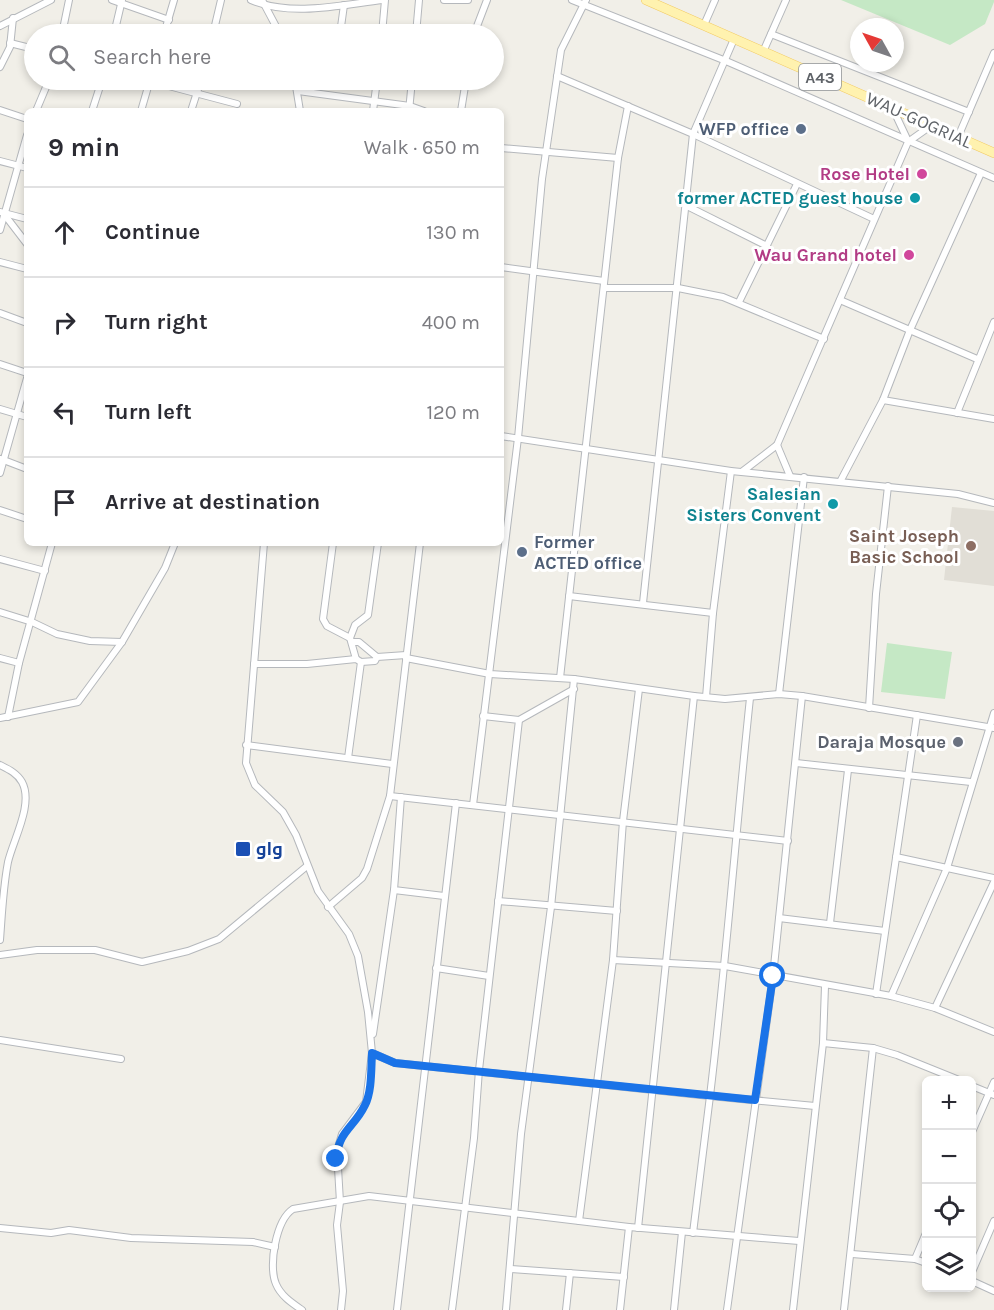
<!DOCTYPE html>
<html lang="en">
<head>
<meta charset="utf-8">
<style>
  :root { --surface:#fff; --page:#f2f2f3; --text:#2b2b33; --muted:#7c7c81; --line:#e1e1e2 }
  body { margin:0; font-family:Karla,Cairo,sans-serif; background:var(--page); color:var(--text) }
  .controls { position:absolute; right:18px; bottom:18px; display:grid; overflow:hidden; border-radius:9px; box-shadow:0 3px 9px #0003 }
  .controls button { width:54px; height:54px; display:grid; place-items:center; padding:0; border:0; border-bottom:2px solid var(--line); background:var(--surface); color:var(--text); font:30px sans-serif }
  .compass { position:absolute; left:850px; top:18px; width:54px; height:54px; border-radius:50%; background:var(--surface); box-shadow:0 3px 9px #0003; rotate:310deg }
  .stop { position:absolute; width:18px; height:18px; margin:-14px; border:4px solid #1a73e8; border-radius:50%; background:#fff }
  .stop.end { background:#1a73e8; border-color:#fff; box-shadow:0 2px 6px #0008 }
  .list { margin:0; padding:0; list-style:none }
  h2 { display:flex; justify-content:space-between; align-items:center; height:78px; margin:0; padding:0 24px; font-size:26px }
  h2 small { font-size:20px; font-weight:400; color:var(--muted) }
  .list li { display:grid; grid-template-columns:39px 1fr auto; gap:18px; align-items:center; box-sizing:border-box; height:90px; padding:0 24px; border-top:2px solid var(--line) }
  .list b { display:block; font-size:22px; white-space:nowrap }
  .list em { font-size:20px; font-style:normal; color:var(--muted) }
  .icon { flex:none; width:33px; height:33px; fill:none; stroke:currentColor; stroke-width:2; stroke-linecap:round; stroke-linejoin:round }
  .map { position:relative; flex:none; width:994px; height:1310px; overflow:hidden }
  .search { position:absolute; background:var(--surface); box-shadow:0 3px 9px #0003; left:24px; top:24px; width:480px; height:66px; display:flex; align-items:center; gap:15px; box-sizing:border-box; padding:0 21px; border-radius:33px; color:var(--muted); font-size:22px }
  .panel { position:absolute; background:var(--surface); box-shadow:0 3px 9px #0003; left:24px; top:108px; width:480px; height:438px; border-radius:9px }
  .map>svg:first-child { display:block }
  .education { fill:#e1ded6 }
  .grass { fill:#c5e8c5 }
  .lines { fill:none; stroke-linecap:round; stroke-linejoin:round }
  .minor-casing { stroke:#b5b8bc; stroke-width:8 }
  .primary-casing { stroke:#f2c960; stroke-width:10 }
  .minor { stroke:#fff; stroke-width:6 }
  .primary { stroke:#fff2af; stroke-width:9 }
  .route { stroke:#1a73e8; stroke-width:8 }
  .service-dot { fill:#5c6f8a; stroke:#fff; stroke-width:2 }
  .hotel-dot { fill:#d1479c; stroke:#fff; stroke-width:2 }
  .culture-dot { fill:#0f9aa8; stroke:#fff; stroke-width:2 }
  .education-dot { fill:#8d6e63; stroke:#fff; stroke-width:2 }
  .worship-dot { fill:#6b7280; stroke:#fff; stroke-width:2 }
  .transit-dot { fill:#1a4fb4; stroke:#fff; stroke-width:2 }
  .labels { text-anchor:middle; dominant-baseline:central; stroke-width:6; stroke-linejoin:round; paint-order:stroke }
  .shield { fill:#fff; stroke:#8f9295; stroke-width:1.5 }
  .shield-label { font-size:16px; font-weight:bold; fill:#5f6368 }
  .street-label { font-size:18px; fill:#5f6368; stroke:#fff }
  .service-label { font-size:18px; font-weight:bold; fill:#4e5e75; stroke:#fff; text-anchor:end }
  .hotel-label { font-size:18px; font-weight:bold; fill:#b23c85; stroke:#fff; text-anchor:end }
  .culture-label { font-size:18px; font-weight:bold; fill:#0d838f; stroke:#fff; text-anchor:end }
  .education-label { font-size:18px; font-weight:bold; fill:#785e54; stroke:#fff; text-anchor:end }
  .worship-label { font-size:18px; font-weight:bold; fill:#5b616d; stroke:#fff; text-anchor:end }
  .transit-label { font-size:18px; font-weight:bold; fill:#164399; stroke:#fff; text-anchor:start }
</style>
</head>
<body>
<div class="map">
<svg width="994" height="1310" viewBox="0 0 994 1310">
  <rect width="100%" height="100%" fill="#f1efe8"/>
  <path class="education" d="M 952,507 L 994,511 L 994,586 L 944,580 Z"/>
  <g class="grass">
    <path d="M 841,0 L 994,0 L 994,2 L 985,24 L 950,45 Z"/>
    <path d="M 887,643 L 952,652 L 945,699 L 881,692 Z"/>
  </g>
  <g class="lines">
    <defs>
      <g id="minor">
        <path d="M 112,0 L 169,20"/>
        <path d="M 251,0 C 291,17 341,5 382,0"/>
        <path d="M 262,0 L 280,34"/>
        <path d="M 444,0 L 468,0"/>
        <path d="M 572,0 L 726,61 L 994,178"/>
        <path d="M 704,25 L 715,0"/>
        <path d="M 0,26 L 51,0"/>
        <path d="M 62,34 L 69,0"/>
        <path d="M 114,34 L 122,0"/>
        <path d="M 164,34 L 174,0"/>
        <path d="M 213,34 L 221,0"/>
        <path d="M 340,34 L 344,5"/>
        <path d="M 382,34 L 385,0"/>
        <path d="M 416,34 L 419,0"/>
        <path d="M 474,34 L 487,0"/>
        <path d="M 771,34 L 969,112"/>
        <path d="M 10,43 L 34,49"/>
        <path d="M 763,52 L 786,0"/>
        <path d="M 0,67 L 10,47 L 13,18"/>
        <path d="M 557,76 L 693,134 L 874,219"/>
        <path d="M 146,80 L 237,104"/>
        <path d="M 295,80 L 300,111"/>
        <path d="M 298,91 L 410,106 L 424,111"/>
        <path d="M 892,107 L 908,141"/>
        <path d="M 0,110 L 27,119"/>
        <path d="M 36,111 L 49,80"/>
        <path d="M 92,111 L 102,80"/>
        <path d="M 141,111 L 150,80"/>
        <path d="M 191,111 L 201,80"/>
        <path d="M 373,111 L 377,80"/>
        <path d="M 409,111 L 412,80"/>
        <path d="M 461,111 L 466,80"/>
        <path d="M 958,137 L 994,53"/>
        <path d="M 501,148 L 618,158"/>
        <path d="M 0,161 L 27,168"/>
        <path d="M 687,206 L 767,246"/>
        <path d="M 0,212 L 27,219"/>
        <path d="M 4,214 L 27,244"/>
        <path d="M 0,230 L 27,135"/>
        <path d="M 0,262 L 27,269"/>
        <path d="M 501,267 L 604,281"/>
        <path d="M 604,288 L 678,288 L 723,297 L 824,339"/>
        <path d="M 840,300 L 977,359"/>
        <path d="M 739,302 L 797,184"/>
        <path d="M 0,313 L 27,323"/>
        <path d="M 0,364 L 27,373"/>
        <path d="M 883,400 L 994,419"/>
        <path d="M 0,409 L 27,417"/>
        <path d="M 957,413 L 994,322"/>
        <path d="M 501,436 L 731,471 L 958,494 L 994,503"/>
        <path d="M 777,445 L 790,476"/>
        <path d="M 1,459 L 27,469"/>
        <path d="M 743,471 L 777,445 L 908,142 L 932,125"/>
        <path d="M 0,473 L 27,378"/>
        <path d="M 841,480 L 883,400 L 910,330 L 981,173"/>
        <path d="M 0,510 L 27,519"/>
        <path d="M 264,543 L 246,763 L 255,785 L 283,812 L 296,835 L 318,891 L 349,934 L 358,956 L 368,1012 L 372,1053 L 366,1102 L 342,1134 L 337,1151 L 340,1202 L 337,1225 L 343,1291 L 341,1310"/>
        <path d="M 333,543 L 323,619 L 327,626 L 350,638 L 356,659"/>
        <path d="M 0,559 L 45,571"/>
        <path d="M 569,596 L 713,613"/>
        <path d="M 643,603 L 693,134 L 734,39"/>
        <path d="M 0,612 L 32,622 L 57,634 L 90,641 L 122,642"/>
        <path d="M 350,638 L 355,625 L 368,615 L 378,543"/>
        <path d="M 352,642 L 359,642 L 377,657"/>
        <path d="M 0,658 L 19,663"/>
        <path d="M 406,658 L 490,674 L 574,679 L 694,696 L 725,699 L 779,694 L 802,696 L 994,728"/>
        <path d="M 254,664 L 307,664 L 356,659 L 361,662 L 375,661 L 377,657 L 406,655"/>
        <path d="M 560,678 L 618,158 L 628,106"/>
        <path d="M 779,694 L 804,477"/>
        <path d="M 706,697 L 713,613 L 731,471"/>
        <path d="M 869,708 L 876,594 L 888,486"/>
        <path d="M 8,717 L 19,663 L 52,543"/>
        <path d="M 0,718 L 78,702 L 122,642 L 165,568 L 175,543"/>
        <path d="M 519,720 L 574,689"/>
        <path d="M 246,745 L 392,764"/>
        <path d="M 348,758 L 361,662"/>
        <path d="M 796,763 L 971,782"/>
        <path d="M 0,765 C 8,769 17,773 22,782 C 34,804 13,840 8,862 C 3,888 2,914 0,940"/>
        <path d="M 390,796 L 788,841"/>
        <path d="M 401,797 L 394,890 L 444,896"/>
        <path d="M 473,805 L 518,438 L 542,179 L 561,50 L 586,0"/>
        <path d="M 896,857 L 994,878"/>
        <path d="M 498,901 L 617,911"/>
        <path d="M 328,907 L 362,878 L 367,869 L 390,796 L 420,543"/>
        <path d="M 779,918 L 885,931"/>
        <path d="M 830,923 L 848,770"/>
        <path d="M 0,955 L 37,950 L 95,950 L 142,962 L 188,951 L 219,939 L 307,866"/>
        <path d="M 613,960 L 725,966 L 891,996 L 935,1008 L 994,1032"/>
        <path d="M 436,968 L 489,976"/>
        <path d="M 876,994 L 917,715"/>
        <path d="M 891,996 L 947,868 L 994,713"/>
        <path d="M 935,1008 L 994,882"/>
        <path d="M 373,1034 L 394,890"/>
        <path d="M 0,1040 L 121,1059"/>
        <path d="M 823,1043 L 873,1048 L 897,1055 L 959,1080"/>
        <path d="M 372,1053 L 395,1063 L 710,1096 C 726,963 736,830 750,698"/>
        <path d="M 972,1086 L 994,1095"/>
        <path d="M 972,1132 L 994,1082"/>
        <path d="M 579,1221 L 613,960 L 623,821 L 639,689"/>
        <path d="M 0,1228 L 51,1233 L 69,1230 L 131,1238 L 253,1242 L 275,1247"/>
        <path d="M 638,1228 L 694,696"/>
        <path d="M 693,1233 L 710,1096 L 815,1106"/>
        <path d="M 852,1254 L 915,1259 L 926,1263"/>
        <path d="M 915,1259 L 926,1233"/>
        <path d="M 511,1269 L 624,1277"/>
        <path d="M 972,1272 L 994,1221"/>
        <path d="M 972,1281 L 994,1291"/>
        <path d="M 302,1310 C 292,1303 281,1296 276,1284 C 268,1266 276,1220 293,1209 L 369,1196 L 629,1227 L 799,1241"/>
        <path d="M 397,1310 L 456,803"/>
        <path d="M 452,1310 L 474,1138 L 479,1070 L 519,720 L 483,716"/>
        <path d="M 506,1310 L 521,1134 L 551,907 L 574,679"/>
        <path d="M 566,1310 L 570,1273"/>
        <path d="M 620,1310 L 629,1227"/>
        <path d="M 674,1310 L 682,1232"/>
        <path d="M 727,1310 L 773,976 L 802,696"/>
        <path d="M 793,1310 L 823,1043 L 825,986"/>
        <path d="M 844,1310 L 873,1048"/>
      </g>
      <path id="primary" d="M 646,0 L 994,153"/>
    </defs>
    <use href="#minor" class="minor-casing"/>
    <use href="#primary" class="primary-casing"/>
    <use href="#minor" class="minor"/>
    <use href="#primary" class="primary"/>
  </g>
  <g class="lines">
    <path class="route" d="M 336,1159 C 339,1130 354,1128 365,1105 C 372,1091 371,1070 372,1053 L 395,1063 L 755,1100 L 773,976"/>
  </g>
  <g class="service-dot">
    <circle cx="801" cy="129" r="6"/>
    <circle cx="522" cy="552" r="6"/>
  </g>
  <g class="hotel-dot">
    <circle cx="922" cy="174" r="6"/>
    <circle cx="909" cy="255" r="6"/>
  </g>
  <g class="culture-dot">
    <circle cx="915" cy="198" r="6"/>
    <circle cx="833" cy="504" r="6"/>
  </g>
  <circle class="education-dot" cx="971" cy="546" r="6"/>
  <circle class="worship-dot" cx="958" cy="742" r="6"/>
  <rect class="transit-dot" x="235" y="841" width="16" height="16" rx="3"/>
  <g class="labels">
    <rect class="shield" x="799" y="64" width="42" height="26" rx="4.5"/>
    <g class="shield-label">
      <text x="820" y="77">A43</text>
    </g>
    <g class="street-label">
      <text transform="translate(919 120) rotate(24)">WAU-GOGRIAL</text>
    </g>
    <g class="service-label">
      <text x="789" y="129">WFP office</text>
      <text x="534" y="542" text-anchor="start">Former<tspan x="534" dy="21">ACTED office</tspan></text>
    </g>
    <g class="hotel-label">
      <text x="910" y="174">Rose Hotel</text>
      <text x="897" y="255">Wau Grand hotel</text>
    </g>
    <g class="culture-label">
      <text x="903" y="198">former ACTED guest house</text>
      <text x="821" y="494">Salesian<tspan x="821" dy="21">Sisters Convent</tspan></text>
    </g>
    <g class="education-label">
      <text x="959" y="536">Saint Joseph<tspan x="959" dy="21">Basic School</tspan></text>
    </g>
    <g class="worship-label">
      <text x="946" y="742">Daraja Mosque</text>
    </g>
    <g class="transit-label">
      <text x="256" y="849">واو</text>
    </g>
  </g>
</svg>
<div class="controls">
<button>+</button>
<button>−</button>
<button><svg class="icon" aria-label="locate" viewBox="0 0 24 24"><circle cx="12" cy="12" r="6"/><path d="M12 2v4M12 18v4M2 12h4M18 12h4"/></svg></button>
<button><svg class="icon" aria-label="layers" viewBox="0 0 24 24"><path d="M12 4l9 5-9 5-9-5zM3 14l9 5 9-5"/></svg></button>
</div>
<svg class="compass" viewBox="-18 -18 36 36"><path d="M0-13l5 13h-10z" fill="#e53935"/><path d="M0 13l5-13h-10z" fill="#7c7c81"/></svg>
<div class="stop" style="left:773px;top:976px"></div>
<div class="stop end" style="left:336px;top:1159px"></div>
<div class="search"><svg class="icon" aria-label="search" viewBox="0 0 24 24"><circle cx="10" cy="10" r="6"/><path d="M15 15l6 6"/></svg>Search here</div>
<section class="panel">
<h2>9 min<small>Walk · 650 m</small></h2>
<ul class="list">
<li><svg class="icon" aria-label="ahead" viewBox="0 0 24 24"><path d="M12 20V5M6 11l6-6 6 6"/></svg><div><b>Continue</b></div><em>130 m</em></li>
<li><svg class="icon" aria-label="right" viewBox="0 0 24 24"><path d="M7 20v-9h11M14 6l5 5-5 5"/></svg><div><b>Turn right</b></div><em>400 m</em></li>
<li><svg class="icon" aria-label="left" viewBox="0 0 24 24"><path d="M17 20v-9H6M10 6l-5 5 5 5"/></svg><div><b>Turn left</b></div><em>120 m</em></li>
<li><svg class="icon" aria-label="arrive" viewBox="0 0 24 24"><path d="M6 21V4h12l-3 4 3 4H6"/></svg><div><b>Arrive at destination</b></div></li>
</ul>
</section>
</div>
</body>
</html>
